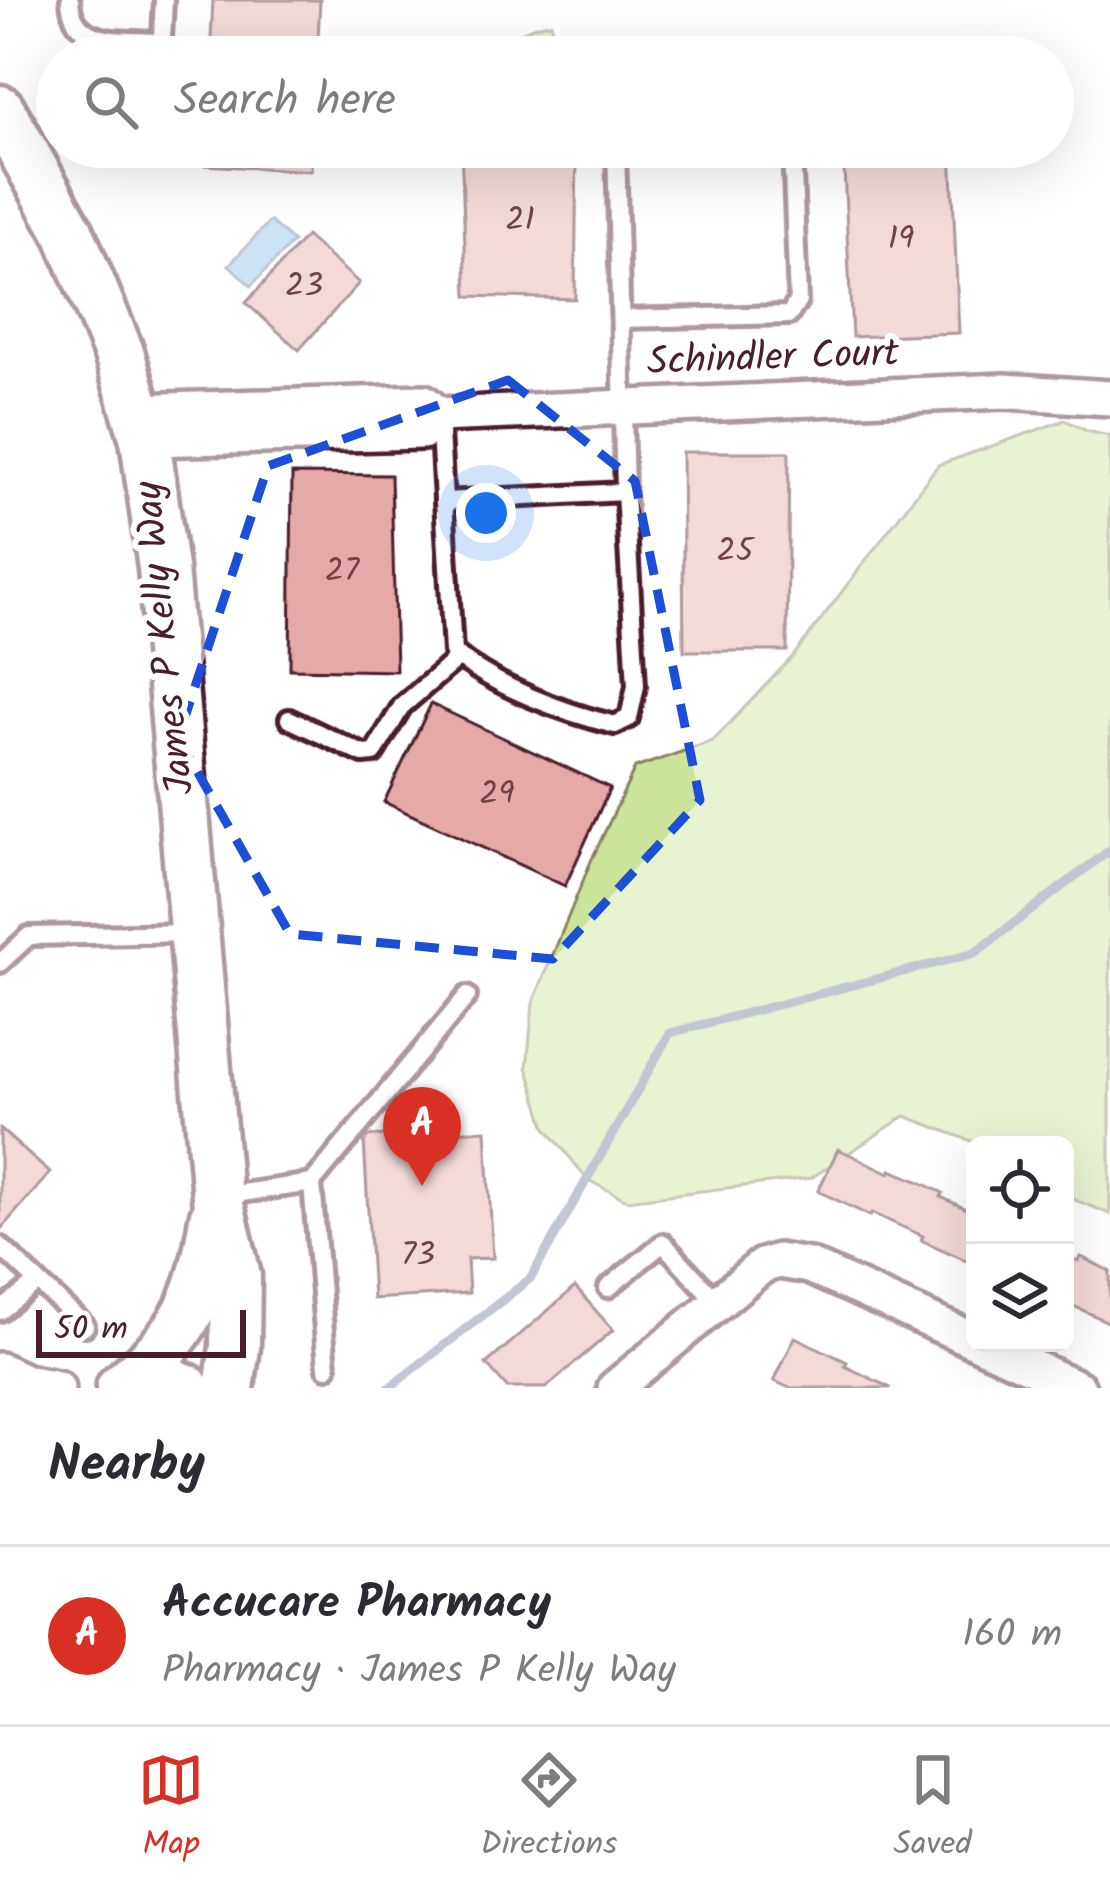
<!DOCTYPE html>
<html lang="en">
<head>
<meta charset="utf-8">
<style>
  :root { --surface:#fff; --page:#f2f2f3; --text:#2b2b33; --muted:#7c7c81; --line:#e1e1e2; --accent:#d93025 }
  body { margin:0; font-family:Kalam,sans-serif; background:var(--page); color:var(--text) }
  .controls { position:absolute; right:36px; bottom:36px; display:grid; overflow:hidden; border-radius:18px; box-shadow:0 12px 48px #0002 }
  .controls button { width:108px; height:108px; display:grid; place-items:center; padding:0; border:0; border-bottom:3px solid var(--line); background:var(--surface); color:var(--text); font:60px sans-serif }
  .scale { position:absolute; left:36px; bottom:30px; width:210px; box-sizing:border-box; padding-left:12px; border:6px solid #4a1f2b; border-top:0; font-size:33px; line-height:42px; white-space:nowrap; color:#4a1f2b; -webkit-text-stroke:9px #fff; paint-order:stroke }
  .you { position:absolute; left:486px; top:513px; width:42px; height:42px; margin:-30px; border:9px solid #fff; border-radius:50%; background:#1a73e8; box-shadow:0 0 0 18px #1a73e833 }
  .badge { display:grid; place-items:center; width:78px; height:78px; border-radius:50%; background:var(--accent); color:#fff; font-size:39px; font-weight:700 }
  .pin { position:absolute; translate:-50% -99px; filter:drop-shadow(0 3px 6px #0008) }
  .pin::after { content:''; position:absolute; top:63px; width:42px; height:36px; background:inherit; clip-path:polygon(0 0,100% 0,50% 100%) }
  .list { margin:0; padding:0; list-style:none }
  h2 { display:flex; justify-content:space-between; align-items:center; height:156px; margin:0; padding:0 48px; font-size:51px }
  h2 small { font-size:39px; font-weight:400; color:var(--muted) }
  .list li { display:grid; grid-template-columns:78px 1fr auto; gap:36px; align-items:center; box-sizing:border-box; height:180px; padding:0 48px; border-top:3px solid var(--line) }
  .list b { display:block; font-size:45px; white-space:nowrap }
  .list p { margin:0; font-size:39px; white-space:nowrap; color:var(--muted) }
  .list em { font-size:39px; font-style:normal; color:var(--muted) }
  .icon { flex:none; width:66px; height:66px; fill:none; stroke:currentColor; stroke-width:2; stroke-linecap:round; stroke-linejoin:round }
  .map { position:relative; flex:none; width:1110px; height:1388px; overflow:hidden }
  .search { position:absolute; background:var(--surface); box-shadow:0 12px 48px #0002; left:36px; right:36px; top:36px; height:132px; display:flex; align-items:center; gap:30px; box-sizing:border-box; padding:0 42px; border-radius:66px; color:var(--muted); font-size:45px }
  .sheet { height:336px; background:var(--surface) }
  nav { display:flex; justify-content:space-around; align-items:center; box-sizing:border-box; height:168px; border-top:3px solid var(--line); background:var(--surface); font-size:33px; color:var(--muted) }
  nav a { display:grid; justify-items:center; gap:6px }
  nav .on { color:var(--accent) }
  .map>svg:first-child { display:block }
  .green { fill:#cae49a; stroke:#8a8262; stroke-width:3 }
  .water { fill:#8ec1ea; stroke:#73809e; stroke-width:3 }
  .lines { fill:none; stroke-linecap:round; stroke-linejoin:round }
  .stream { stroke:#73809e; stroke-width:9 }
  .building { fill:#e5aaa7; stroke:#4a1f2b; stroke-width:3 }
  .lane-casing { stroke:#4a1f2b; stroke-width:26 }
  .street-casing { stroke:#4a1f2b; stroke-width:42 }
  .secondary-casing { stroke:#4a1f2b; stroke-width:57 }
  .lane { stroke:#fff; stroke-width:16 }
  .street { stroke:#fff; stroke-width:33 }
  .secondary { stroke:#fff; stroke-width:48 }
  .marked { fill:none; stroke:#1d4ed8; stroke-width:9; stroke-dasharray:24 15; stroke-linejoin:round }
  .labels { text-anchor:middle; dominant-baseline:central; stroke-width:12; stroke-linejoin:round; paint-order:stroke }
  .number-label { font-size:33px; fill:#71424a }
  .street-label { font-size:39px; fill:#4a1f2b; stroke:#fff }
</style>
</head>
<body>
<div class="map">
<svg width="1110" height="1388" viewBox="0 0 1110 1388">
  <rect width="100%" height="100%" fill="#fff"/>
  <filter id="ink" filterUnits="userSpaceOnUse"><feTurbulence type="fractalNoise" baseFrequency=".00833" numOctaves="2"/><feDisplacementMap in="SourceGraphic" scale="24" xChannelSelector="R" yChannelSelector="G"/><feConvolveMatrix kernelMatrix="1 2 1 2 8 2 1 2 1" color-interpolation-filters="sRGB"/></filter>
  <g filter="url(#ink)">
    <g class="green">
      <path d="M 551,23 L 553,57 L 507,57 L 505,46 C 520,32 530,25 551,23 Z"/>
      <path d="M 1065,420 L 1087,431 L 1110,436 L 1110,1214 L 1065,1196 L 1065,1145 L 982,1145 L 905,1116 L 811,1178 L 627,1200 L 588,1180 L 546,1128 L 527,1067 L 533,1003 L 591,861 L 635,768 L 713,741 L 794,655 L 938,465 Z"/>
    </g>
    <path class="water" d="M 270,221 L 293,242 L 251,286 L 229,265 Z"/>
    <g class="lines">
      <path class="stream" d="M 389,1388 L 531,1278 L 670,1033 L 975,953 L 1110,850"/>
    </g>
    <g class="building">
      <path d="M 213,0 L 320,0 L 317,57 L 210,57 Z"/>
      <path d="M 205,147 L 312,147 L 311,171 L 204,165 Z"/>
      <path d="M 461,147 L 577,147 L 575,299 L 467,296 Z"/>
      <path d="M 843,147 L 951,147 L 959,333 L 852,337 Z"/>
      <path d="M 306,236 L 359,283 L 299,350 L 246,303 Z"/>
      <path d="M 682,452 L 789,452 L 787,651 L 684,651 Z"/>
      <path d="M 292,474 L 391,475 L 396,671 L 290,669 Z"/>
      <path d="M 431,704 L 610,788 L 565,886 L 384,802 Z"/>
      <path d="M 0,1129 L 50,1173 L 0,1230 Z"/>
      <path d="M 486,1130 L 493,1258 L 467,1259 L 469,1293 L 373,1299 L 364,1141 L 368,1136 Z"/>
      <path d="M 838,1149 L 890,1173 L 891,1170 L 918,1181 L 943,1193 L 941,1197 L 975,1213 L 975,1264 L 921,1240 L 923,1236 L 898,1225 L 872,1213 L 870,1216 L 818,1191 Z"/>
      <path d="M 1065,1255 L 1078,1261 L 1081,1257 L 1110,1271 L 1110,1323 L 1065,1302 Z"/>
      <path d="M 575,1287 L 613,1330 L 546,1388 L 507,1388 L 486,1364 Z"/>
      <path d="M 795,1337 L 847,1362 L 845,1366 L 891,1388 L 790,1388 L 774,1381 Z"/>
    </g>
    <g class="lines">
      <defs>
        <g id="lane">
          <path d="M 70,0 C 73,49 124,39 161,42"/>
          <path d="M 161,57 L 164,0"/>
          <path d="M 621,319 L 789,315 L 798,301 L 792,147"/>
          <path d="M 439,415 L 453,652 C 495,687 562,712 615,725 L 629,718 L 636,686 L 625,492 L 616,147"/>
          <path d="M 444,501 L 625,492"/>
          <path d="M 289,719 L 363,754 L 374,753 L 402,706 L 459,657"/>
          <path d="M 0,963 L 29,936 L 193,933"/>
          <path d="M 312,1183 L 327,1368"/>
          <path d="M 221,1196 L 312,1183 L 467,996"/>
          <path d="M 0,1246 L 85,1326"/>
          <path d="M 608,1288 L 663,1243 L 717,1302"/>
          <path d="M 0,1311 L 38,1282"/>
        </g>
        <g id="street">
          <path d="M 136,411 L 424,402 L 439,415 L 1005,391 L 1110,398"/>
          <path d="M 145,439 L 423,432 L 439,415"/>
          <path d="M 979,1343 L 1078,1388"/>
          <path d="M 0,1370 L 26,1382 L 57,1388"/>
          <path d="M 615,1388 L 762,1266 L 778,1261 L 809,1266 L 975,1341"/>
        </g>
        <g id="secondary">
          <path d="M 0,110 L 69,233 L 119,353 L 145,439 L 163,568 L 217,1197 L 236,1276 L 235,1347 L 229,1388"/>
          <path d="M 124,1386 C 187,1331 201,1302 214,1219"/>
          <path d="M 121,1388 C 144,1379 162,1379 185,1388"/>
        </g>
      </defs>
      <use href="#lane" class="lane-casing"/>
      <use href="#street" class="street-casing"/>
      <use href="#secondary" class="secondary-casing"/>
      <use href="#lane" class="lane"/>
      <use href="#street" class="street"/>
      <use href="#secondary" class="secondary"/>
    </g>
  </g>
  <path d="M0 0H1110V1388H0ZM 508,380 L 635,481 L 700,800 L 553,959 L 290,934 L 178,738 L 268,466 Z" fill="#fff" fill-opacity=".55" fill-rule="evenodd"/>
  <path class="marked" d="M 508,380 L 635,481 L 700,800 L 553,959 L 290,934 L 178,738 L 268,466 Z"/>
  <g class="labels">
    <g class="number-label">
      <text x="520" y="221">21</text>
      <text x="901" y="240">19</text>
      <text x="304" y="287">23</text>
      <text x="735" y="552">25</text>
      <text x="342" y="572">27</text>
      <text x="497" y="795">29</text>
      <text x="418" y="1256">73</text>
    </g>
    <g class="street-label">
      <text transform="translate(773 359) rotate(-2)">Schindler Court</text>
      <text transform="translate(166 638) rotate(-96)">James P Kelly Way</text>
    </g>
  </g>
</svg>
<div class="controls">
<button><svg class="icon" aria-label="locate" viewBox="0 0 24 24"><circle cx="12" cy="12" r="6"/><path d="M12 2v4M12 18v4M2 12h4M18 12h4"/></svg></button>
<button><svg class="icon" aria-label="layers" viewBox="0 0 24 24"><path d="M12 4l9 5-9 5-9-5zM3 14l9 5 9-5"/></svg></button>
</div>
<div class="scale">50 m</div>
<div class="you"></div>
<div class="pin badge" style="left:422px;top:1186px">A</div>
<div class="search"><svg class="icon" aria-label="search" viewBox="0 0 24 24"><circle cx="10" cy="10" r="6"/><path d="M15 15l6 6"/></svg>Search here</div>
</div>
<section class="sheet">
<h2>Nearby<small></small></h2>
<ul class="list">
<li><span class="badge">A</span><div><b>Accucare Pharmacy</b><p>Pharmacy · James P Kelly Way</p></div><em>160 m</em></li>
</ul>
</section>
<nav>
<a class="on"><svg class="icon" aria-label="map" viewBox="0 0 24 24"><path d="M3 6l6-2 6 2 6-2v14l-6 2-6-2-6 2zM9 4v14M15 6v14"/></svg>Map</a>
<a><svg class="icon" aria-label="directions" viewBox="0 0 24 24"><path d="M12 3l9 9-9 9-9-9zM9 14v-3h6M13 9l2 2-2 2"/></svg>Directions</a>
<a><svg class="icon" aria-label="saved" viewBox="0 0 24 24"><path d="M7 4h10v16l-5-4-5 4z"/></svg>Saved</a>
</nav>
</body>
</html>
